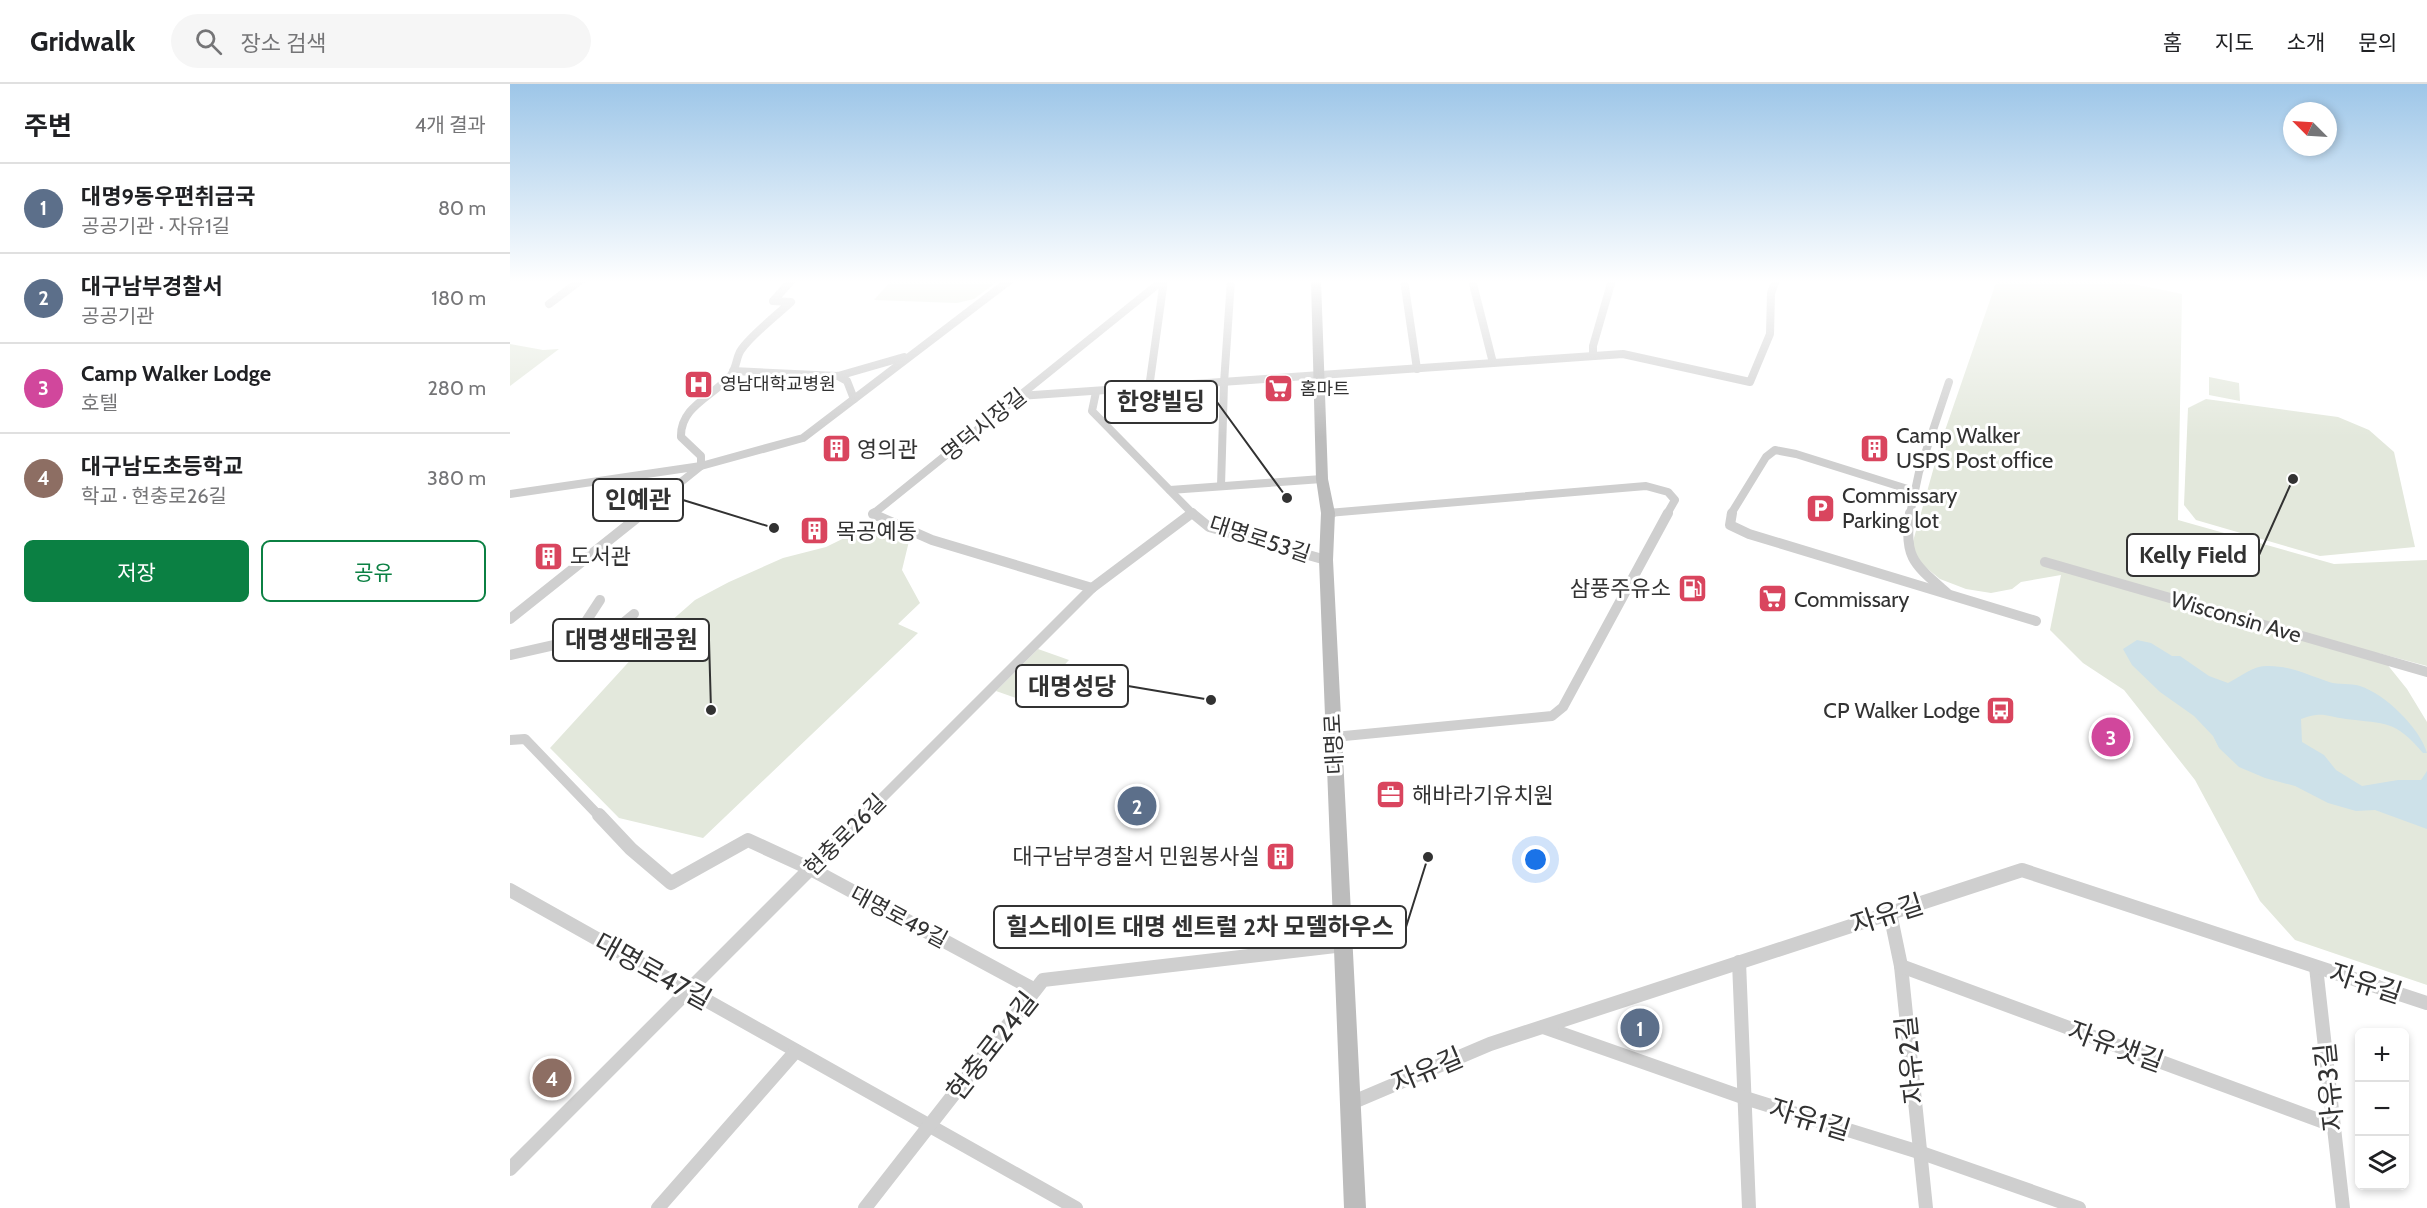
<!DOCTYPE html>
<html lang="ko">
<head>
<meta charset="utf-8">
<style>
  :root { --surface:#fff; --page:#f6f6f6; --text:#202124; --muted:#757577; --line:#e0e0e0; --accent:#0b8043 }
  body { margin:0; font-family:Cabin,"Noto Sans KR",sans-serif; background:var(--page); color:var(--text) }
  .controls { position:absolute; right:18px; bottom:18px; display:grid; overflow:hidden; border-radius:9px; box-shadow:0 3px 9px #0003 }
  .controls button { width:54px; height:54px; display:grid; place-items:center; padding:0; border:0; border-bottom:2px solid var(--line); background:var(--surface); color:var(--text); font:30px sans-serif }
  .compass { position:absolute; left:1773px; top:18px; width:54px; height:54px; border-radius:50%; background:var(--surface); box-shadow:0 3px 9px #0003; rotate:294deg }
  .you { position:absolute; left:1026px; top:776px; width:21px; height:21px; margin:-15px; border:4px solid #fff; border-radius:50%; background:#1a73e8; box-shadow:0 0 0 9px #1a73e833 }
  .badge { display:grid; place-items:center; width:39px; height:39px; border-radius:50%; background:var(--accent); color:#fff; font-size:20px; font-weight:700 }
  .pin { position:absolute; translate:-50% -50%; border:3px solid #fff; box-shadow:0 2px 6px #0006 }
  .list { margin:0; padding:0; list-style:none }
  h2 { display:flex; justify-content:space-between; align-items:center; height:78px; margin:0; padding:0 24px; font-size:26px }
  h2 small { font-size:20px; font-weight:400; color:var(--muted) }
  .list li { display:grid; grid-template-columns:39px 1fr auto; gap:18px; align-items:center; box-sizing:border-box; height:90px; padding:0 24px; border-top:2px solid var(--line) }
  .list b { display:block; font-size:22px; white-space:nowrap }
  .list p { margin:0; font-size:20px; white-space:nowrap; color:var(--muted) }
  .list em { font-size:20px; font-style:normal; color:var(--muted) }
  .actions { display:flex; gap:12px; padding:18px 24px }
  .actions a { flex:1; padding:14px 0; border:2px solid var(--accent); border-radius:9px; text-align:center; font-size:21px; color:var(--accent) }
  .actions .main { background:var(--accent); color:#fff }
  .icon { flex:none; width:33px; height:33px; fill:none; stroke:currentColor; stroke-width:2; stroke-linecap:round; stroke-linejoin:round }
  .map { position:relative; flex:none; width:1917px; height:1124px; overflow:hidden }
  header { display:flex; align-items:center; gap:36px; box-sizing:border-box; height:84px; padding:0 30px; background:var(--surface); border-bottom:2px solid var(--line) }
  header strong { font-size:28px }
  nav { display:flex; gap:33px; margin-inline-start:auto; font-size:21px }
  .search { width:420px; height:54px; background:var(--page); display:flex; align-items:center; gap:15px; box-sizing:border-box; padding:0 21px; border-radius:33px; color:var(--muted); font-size:22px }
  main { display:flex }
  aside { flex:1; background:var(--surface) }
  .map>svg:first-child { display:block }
  .green { fill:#e3e8dc }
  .water { fill:#cde1e9 }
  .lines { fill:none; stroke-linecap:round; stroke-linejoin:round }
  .street-far2 { stroke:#cfcfcf; stroke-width:8 }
  .street-far1 { stroke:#cfcfcf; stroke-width:10 }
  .street { stroke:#cfcfcf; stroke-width:14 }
  .secondary { fill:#bcbcbc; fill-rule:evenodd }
  .labels { text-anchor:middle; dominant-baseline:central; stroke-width:6; stroke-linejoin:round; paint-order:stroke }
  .far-poi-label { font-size:18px; fill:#323232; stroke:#fff; text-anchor:start }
  .street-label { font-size:22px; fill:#323232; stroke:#fff }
  .poi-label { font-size:22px; fill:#323232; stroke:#fff; text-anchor:start }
  .near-street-label { font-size:27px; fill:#323232; stroke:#fff }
  .leader { fill:none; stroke:#323232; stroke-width:2 }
  .callout-dot { fill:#323232; stroke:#fff; stroke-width:2 }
  .callout { fill:#fff; stroke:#323232; stroke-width:2 }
  .callout-label { font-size:24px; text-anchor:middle; font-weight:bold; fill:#323232 }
</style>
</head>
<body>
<header>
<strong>Gridwalk</strong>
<div class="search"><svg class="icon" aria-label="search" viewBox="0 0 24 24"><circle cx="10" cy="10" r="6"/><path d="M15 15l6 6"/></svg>장소 검색</div>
<nav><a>홈</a><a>지도</a><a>소개</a><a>문의</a></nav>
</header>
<main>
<aside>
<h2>주변<small>4개 결과</small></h2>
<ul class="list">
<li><span class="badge" style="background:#5c6f8a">1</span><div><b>대명9동우편취급국</b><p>공공기관 · 자유1길</p></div><em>80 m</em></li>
<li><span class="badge" style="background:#5c6f8a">2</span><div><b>대구남부경찰서</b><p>공공기관</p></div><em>180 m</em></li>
<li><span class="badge" style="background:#d1479c">3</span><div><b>Camp Walker Lodge</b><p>호텔</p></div><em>280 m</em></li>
<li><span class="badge" style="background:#8d6e63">4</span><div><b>대구남도초등학교</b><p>학교 · 현충로26길</p></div><em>380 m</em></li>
</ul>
<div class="actions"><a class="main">저장</a><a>공유</a></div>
</aside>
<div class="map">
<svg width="1917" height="1124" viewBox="0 0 1917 1124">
  <rect width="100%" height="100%" fill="#fff"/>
  <g class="green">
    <path d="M 382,196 L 489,196 L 464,215 L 447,219 L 364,216 Z"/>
    <path d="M 1487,196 L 1604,196 L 1672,210 L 1668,436 L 1824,480 L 1917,476 L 1917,582 L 1868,569 L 1897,605 L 1917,638 L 1917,901 L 1785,856 L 1750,817 L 1685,696 L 1614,606 L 1573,579 L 1540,546 L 1551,491 L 1511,498 L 1502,505 L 1481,509 L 1456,505 L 1430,495 L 1409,478 L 1402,461 L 1431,358 Z"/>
    <path d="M 0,260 L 33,266 L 49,265 L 0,302 Z"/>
    <path d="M 1699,293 L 1729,299 L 1730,317 L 1699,311 Z"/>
    <path d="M 1696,315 L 1828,333 L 1859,346 L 1884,368 L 1905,463 L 1810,472 L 1686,436 L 1674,421 L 1678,324 Z"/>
    <path d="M 367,438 L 400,453 L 392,486 L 410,519 L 388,540 L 408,549 L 193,754 L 109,734 L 40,664 L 136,559 L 185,516 L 219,498 L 273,474 L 316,463 Z"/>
    <path d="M 528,565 L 559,576 L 520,619 L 486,607 Z"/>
  </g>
  <path class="water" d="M 1627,556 L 1641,559 L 1662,572 L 1670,572 L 1699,592 L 1718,599 C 1730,593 1743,582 1756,582 C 1778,581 1798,591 1819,598 C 1829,601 1840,599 1850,602 C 1875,610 1910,644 1917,669 L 1913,669 C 1885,636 1876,640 1836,635 C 1816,632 1812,627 1791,635 L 1792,658 L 1814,671 L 1826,686 L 1852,702 L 1888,696 L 1911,696 L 1917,687 L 1917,745 L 1865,726 L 1846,727 L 1818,719 L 1785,702 L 1755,694 L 1729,683 L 1709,664 L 1703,652 L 1684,632 L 1650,608 L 1622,581 L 1613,565 Z"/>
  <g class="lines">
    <g class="street-far2">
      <path d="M 894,196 L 907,285"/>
      <path d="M 962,196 L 983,279"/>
      <path d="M 39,220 L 71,196"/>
      <path d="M 1083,272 L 1083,262 L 1102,196"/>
      <path d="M 223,287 L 328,292 L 394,273"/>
      <path d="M 328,292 L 337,297 L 344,315"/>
      <path d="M 639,304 L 654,196"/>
      <path d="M 586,308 L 582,327 L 683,430"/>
      <path d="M 509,312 L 1113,270 L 1240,298 L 1260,250 L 1261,209 L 1266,196"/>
      <path d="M 711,402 L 714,299 L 721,196"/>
      <path d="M 660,406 L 812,395"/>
      <path d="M 0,410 L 191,382 L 293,354 L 500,196"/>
      <path d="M 818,429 L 1136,402 L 1158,408 L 1165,416 L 1157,430"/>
      <path d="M 131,430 L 191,382 L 191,372 L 171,353 C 170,322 204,312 221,291 C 227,283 226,273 231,266 C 241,251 267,231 281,218 L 263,217 L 282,196"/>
      <path d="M 363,430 L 653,196"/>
      <path d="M 1221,430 L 1256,373 L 1265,366 L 1286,370 L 1404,407"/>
      <path d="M 1400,430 L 1409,388 L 1439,298"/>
    </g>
    <g class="street-far1">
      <path d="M 365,429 L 363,430 L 422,456 L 582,504"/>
      <path d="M 682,429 L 699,443 L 816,476"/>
      <path d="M 818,429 L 822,429"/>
      <path d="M 1222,429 L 1220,441 L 1239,450 L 1526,537"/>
      <path d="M 1400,429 C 1393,474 1405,481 1437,509"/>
      <path d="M 1535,478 L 1917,588"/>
      <path d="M 90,516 L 75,539 L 102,548"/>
      <path d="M 0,535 L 133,429"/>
      <path d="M 0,571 L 102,548 L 124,530"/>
      <path d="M 824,653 L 1042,632 L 1053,623 L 1158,429"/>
      <path d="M 0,656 L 15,655 L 90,733"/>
      <path d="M 353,733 L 582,504 L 682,429"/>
    </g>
    <g class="street">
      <path d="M 89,731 L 121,765 L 161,799 L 238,756 L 301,785 L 525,906"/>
      <path d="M 0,806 L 566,1124"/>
      <path d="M 1380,829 L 1391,882 L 1416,1124"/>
      <path d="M 1229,878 L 1239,1124"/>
      <path d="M 1391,882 L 1822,1041"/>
      <path d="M 1806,883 L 1833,1124"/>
      <path d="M 1033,943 L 1235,1014 L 1409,1068 L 1569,1124"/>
      <path d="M 841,1019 L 980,960 L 1512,786 L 1917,919"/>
      <path d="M 0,1085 L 354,731"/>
      <path d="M 148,1124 L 286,967"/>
      <path d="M 355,1124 L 533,896 L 834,861"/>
    </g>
    <path class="secondary" d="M 801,196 L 811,196 L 818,395 L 825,429 L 823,476 L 856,1124 L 834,1124 L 809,476 L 811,429 L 806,395 Z"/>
  </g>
  <linearGradient id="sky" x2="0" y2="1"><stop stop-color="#9dc6e8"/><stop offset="0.56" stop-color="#fff"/><stop offset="1" stop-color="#fff" stop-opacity="0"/></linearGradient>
  <rect width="1917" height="353" fill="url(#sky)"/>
  <defs>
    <symbol id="hospital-square" viewBox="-11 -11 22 22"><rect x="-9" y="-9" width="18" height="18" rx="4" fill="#d9455e" stroke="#fff"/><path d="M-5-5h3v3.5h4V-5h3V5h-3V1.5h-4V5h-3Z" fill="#fff"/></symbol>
    <symbol id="supermarket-square" viewBox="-11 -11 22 22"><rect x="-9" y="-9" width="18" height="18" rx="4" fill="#d9455e" stroke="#fff"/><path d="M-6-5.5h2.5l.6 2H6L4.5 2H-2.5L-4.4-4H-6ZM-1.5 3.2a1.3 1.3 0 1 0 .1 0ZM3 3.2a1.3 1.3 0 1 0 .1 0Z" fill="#fff"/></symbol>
    <symbol id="building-square" viewBox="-11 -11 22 22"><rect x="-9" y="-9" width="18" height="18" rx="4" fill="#d9455e" stroke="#fff"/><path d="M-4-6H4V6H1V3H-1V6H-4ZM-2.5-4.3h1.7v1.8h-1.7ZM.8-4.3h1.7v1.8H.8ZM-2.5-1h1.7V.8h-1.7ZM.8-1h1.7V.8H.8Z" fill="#fff"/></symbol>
    <symbol id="parking-square" viewBox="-11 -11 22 22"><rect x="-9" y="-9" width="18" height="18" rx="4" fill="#d9455e" stroke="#fff"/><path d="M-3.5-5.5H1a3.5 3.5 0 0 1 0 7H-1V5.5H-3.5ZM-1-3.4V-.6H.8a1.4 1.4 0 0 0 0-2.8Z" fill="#fff"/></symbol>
    <symbol id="fuel-square" viewBox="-11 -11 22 22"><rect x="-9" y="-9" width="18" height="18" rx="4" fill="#d9455e" stroke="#fff"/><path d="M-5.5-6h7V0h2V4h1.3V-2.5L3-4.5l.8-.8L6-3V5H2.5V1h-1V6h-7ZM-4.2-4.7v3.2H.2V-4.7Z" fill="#fff"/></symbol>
    <symbol id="bus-square" viewBox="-11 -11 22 22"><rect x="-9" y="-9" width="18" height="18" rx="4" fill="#d9455e" stroke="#fff"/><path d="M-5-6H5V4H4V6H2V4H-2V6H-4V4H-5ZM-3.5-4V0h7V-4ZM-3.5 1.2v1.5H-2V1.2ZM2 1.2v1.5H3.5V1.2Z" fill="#fff"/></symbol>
    <symbol id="office-square" viewBox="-11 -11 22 22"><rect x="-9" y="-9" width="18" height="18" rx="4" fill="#d9455e" stroke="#fff"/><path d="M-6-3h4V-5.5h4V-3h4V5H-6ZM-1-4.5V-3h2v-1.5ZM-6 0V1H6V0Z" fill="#fff"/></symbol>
  </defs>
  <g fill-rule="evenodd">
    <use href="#hospital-square" x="172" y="284" width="33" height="33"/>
    <use href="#supermarket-square" x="752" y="288" width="33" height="33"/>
    <use href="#building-square" x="1348" y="348" width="33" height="33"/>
    <use href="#building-square" x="310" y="348" width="33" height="33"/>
    <use href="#parking-square" x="1294" y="408" width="33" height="33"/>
    <use href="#building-square" x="288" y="430" width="33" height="33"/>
    <use href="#building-square" x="22" y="456" width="33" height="33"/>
    <use href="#fuel-square" x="1166" y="488" width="33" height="33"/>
    <use href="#supermarket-square" x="1246" y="498" width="33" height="33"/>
    <use href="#bus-square" x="1474" y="610" width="33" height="33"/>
    <use href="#office-square" x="864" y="694" width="33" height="33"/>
    <use href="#building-square" x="754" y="756" width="33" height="33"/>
  </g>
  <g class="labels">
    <g class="far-poi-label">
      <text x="210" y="300">영남대학교병원</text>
      <text x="790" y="305">홈마트</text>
    </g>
    <g class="street-label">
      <text transform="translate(474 341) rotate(-39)">명덕시장길</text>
      <text transform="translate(750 455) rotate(18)">대명로53길</text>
      <text transform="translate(1726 533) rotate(16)">Wisconsin Ave</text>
      <text transform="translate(824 660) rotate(-93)">대명로</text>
      <text transform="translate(335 751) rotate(-45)">현충로26길</text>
      <text transform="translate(389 833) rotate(28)">대명로49길</text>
    </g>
    <g class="poi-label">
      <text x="1386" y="351">Camp Walker<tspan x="1386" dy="25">USPS Post office</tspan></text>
      <text x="347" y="365">영의관</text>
      <text x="1332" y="411">Commissary<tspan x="1332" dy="25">Parking lot</tspan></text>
      <text x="326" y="447">목공예동</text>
      <text x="60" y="472">도서관</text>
      <text x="1161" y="504" text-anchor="end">삼풍주유소</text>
      <text x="1284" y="515">Commissary</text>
      <text x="1470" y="626" text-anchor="end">CP Walker Lodge</text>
      <text x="902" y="711">해바라기유치원</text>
      <text x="750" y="772" text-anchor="end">대구남부경찰서 민원봉사실</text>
    </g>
    <g class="near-street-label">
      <text transform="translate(1377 830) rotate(-18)">자유길</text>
      <text transform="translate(143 887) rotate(29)">대명로47길</text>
      <text transform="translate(1856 899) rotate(18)">자유길</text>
      <text transform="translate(482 962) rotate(-52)">현충로24길</text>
      <text transform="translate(1606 962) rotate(20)">자유샛길</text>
      <text transform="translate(1400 976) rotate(-96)">자유2길</text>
      <text transform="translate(917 986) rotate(-23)">자유길</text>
      <text transform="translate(1819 1003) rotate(-96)">자유3길</text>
      <text transform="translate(1300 1035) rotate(17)">자유1길</text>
    </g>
  </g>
  <path class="leader" d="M777 414L707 318M264 444L173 416M1783 395L1749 471M201 626L199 556M701 616L618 602M918 773L896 843"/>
  <g class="callout-dot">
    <circle cx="777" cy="414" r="6"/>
    <circle cx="264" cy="444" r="6"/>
    <circle cx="1783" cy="395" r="6"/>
    <circle cx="201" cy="626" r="6"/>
    <circle cx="701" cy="616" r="6"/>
    <circle cx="918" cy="773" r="6"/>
  </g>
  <g class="callout">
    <rect x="595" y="297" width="112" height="42" rx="6"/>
    <rect x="83" y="395" width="90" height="42" rx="6"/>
    <rect x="1617" y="450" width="132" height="42" rx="6"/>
    <rect x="43" y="535" width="156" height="42" rx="6"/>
    <rect x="506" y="581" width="112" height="42" rx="6"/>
    <rect x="484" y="822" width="412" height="42" rx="6"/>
  </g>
  <g class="callout-label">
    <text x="651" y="326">한양빌딩</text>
    <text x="128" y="424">인예관</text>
    <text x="1683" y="479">Kelly Field</text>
    <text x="121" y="564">대명생태공원</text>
    <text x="562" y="611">대명성당</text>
    <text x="690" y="851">힐스테이트 대명 센트럴 2차 모델하우스</text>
  </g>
</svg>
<div class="controls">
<button>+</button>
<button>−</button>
<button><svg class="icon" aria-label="layers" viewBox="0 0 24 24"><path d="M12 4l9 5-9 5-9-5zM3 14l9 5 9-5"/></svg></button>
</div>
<svg class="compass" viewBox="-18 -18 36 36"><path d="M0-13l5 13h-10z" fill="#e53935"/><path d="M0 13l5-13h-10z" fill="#757577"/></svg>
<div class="you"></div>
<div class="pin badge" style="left:1130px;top:944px;background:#5c6f8a">1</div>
<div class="pin badge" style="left:627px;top:722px;background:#5c6f8a">2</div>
<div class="pin badge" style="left:1601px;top:653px;background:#d1479c">3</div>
<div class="pin badge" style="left:42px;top:994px;background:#8d6e63">4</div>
</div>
</main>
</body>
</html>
